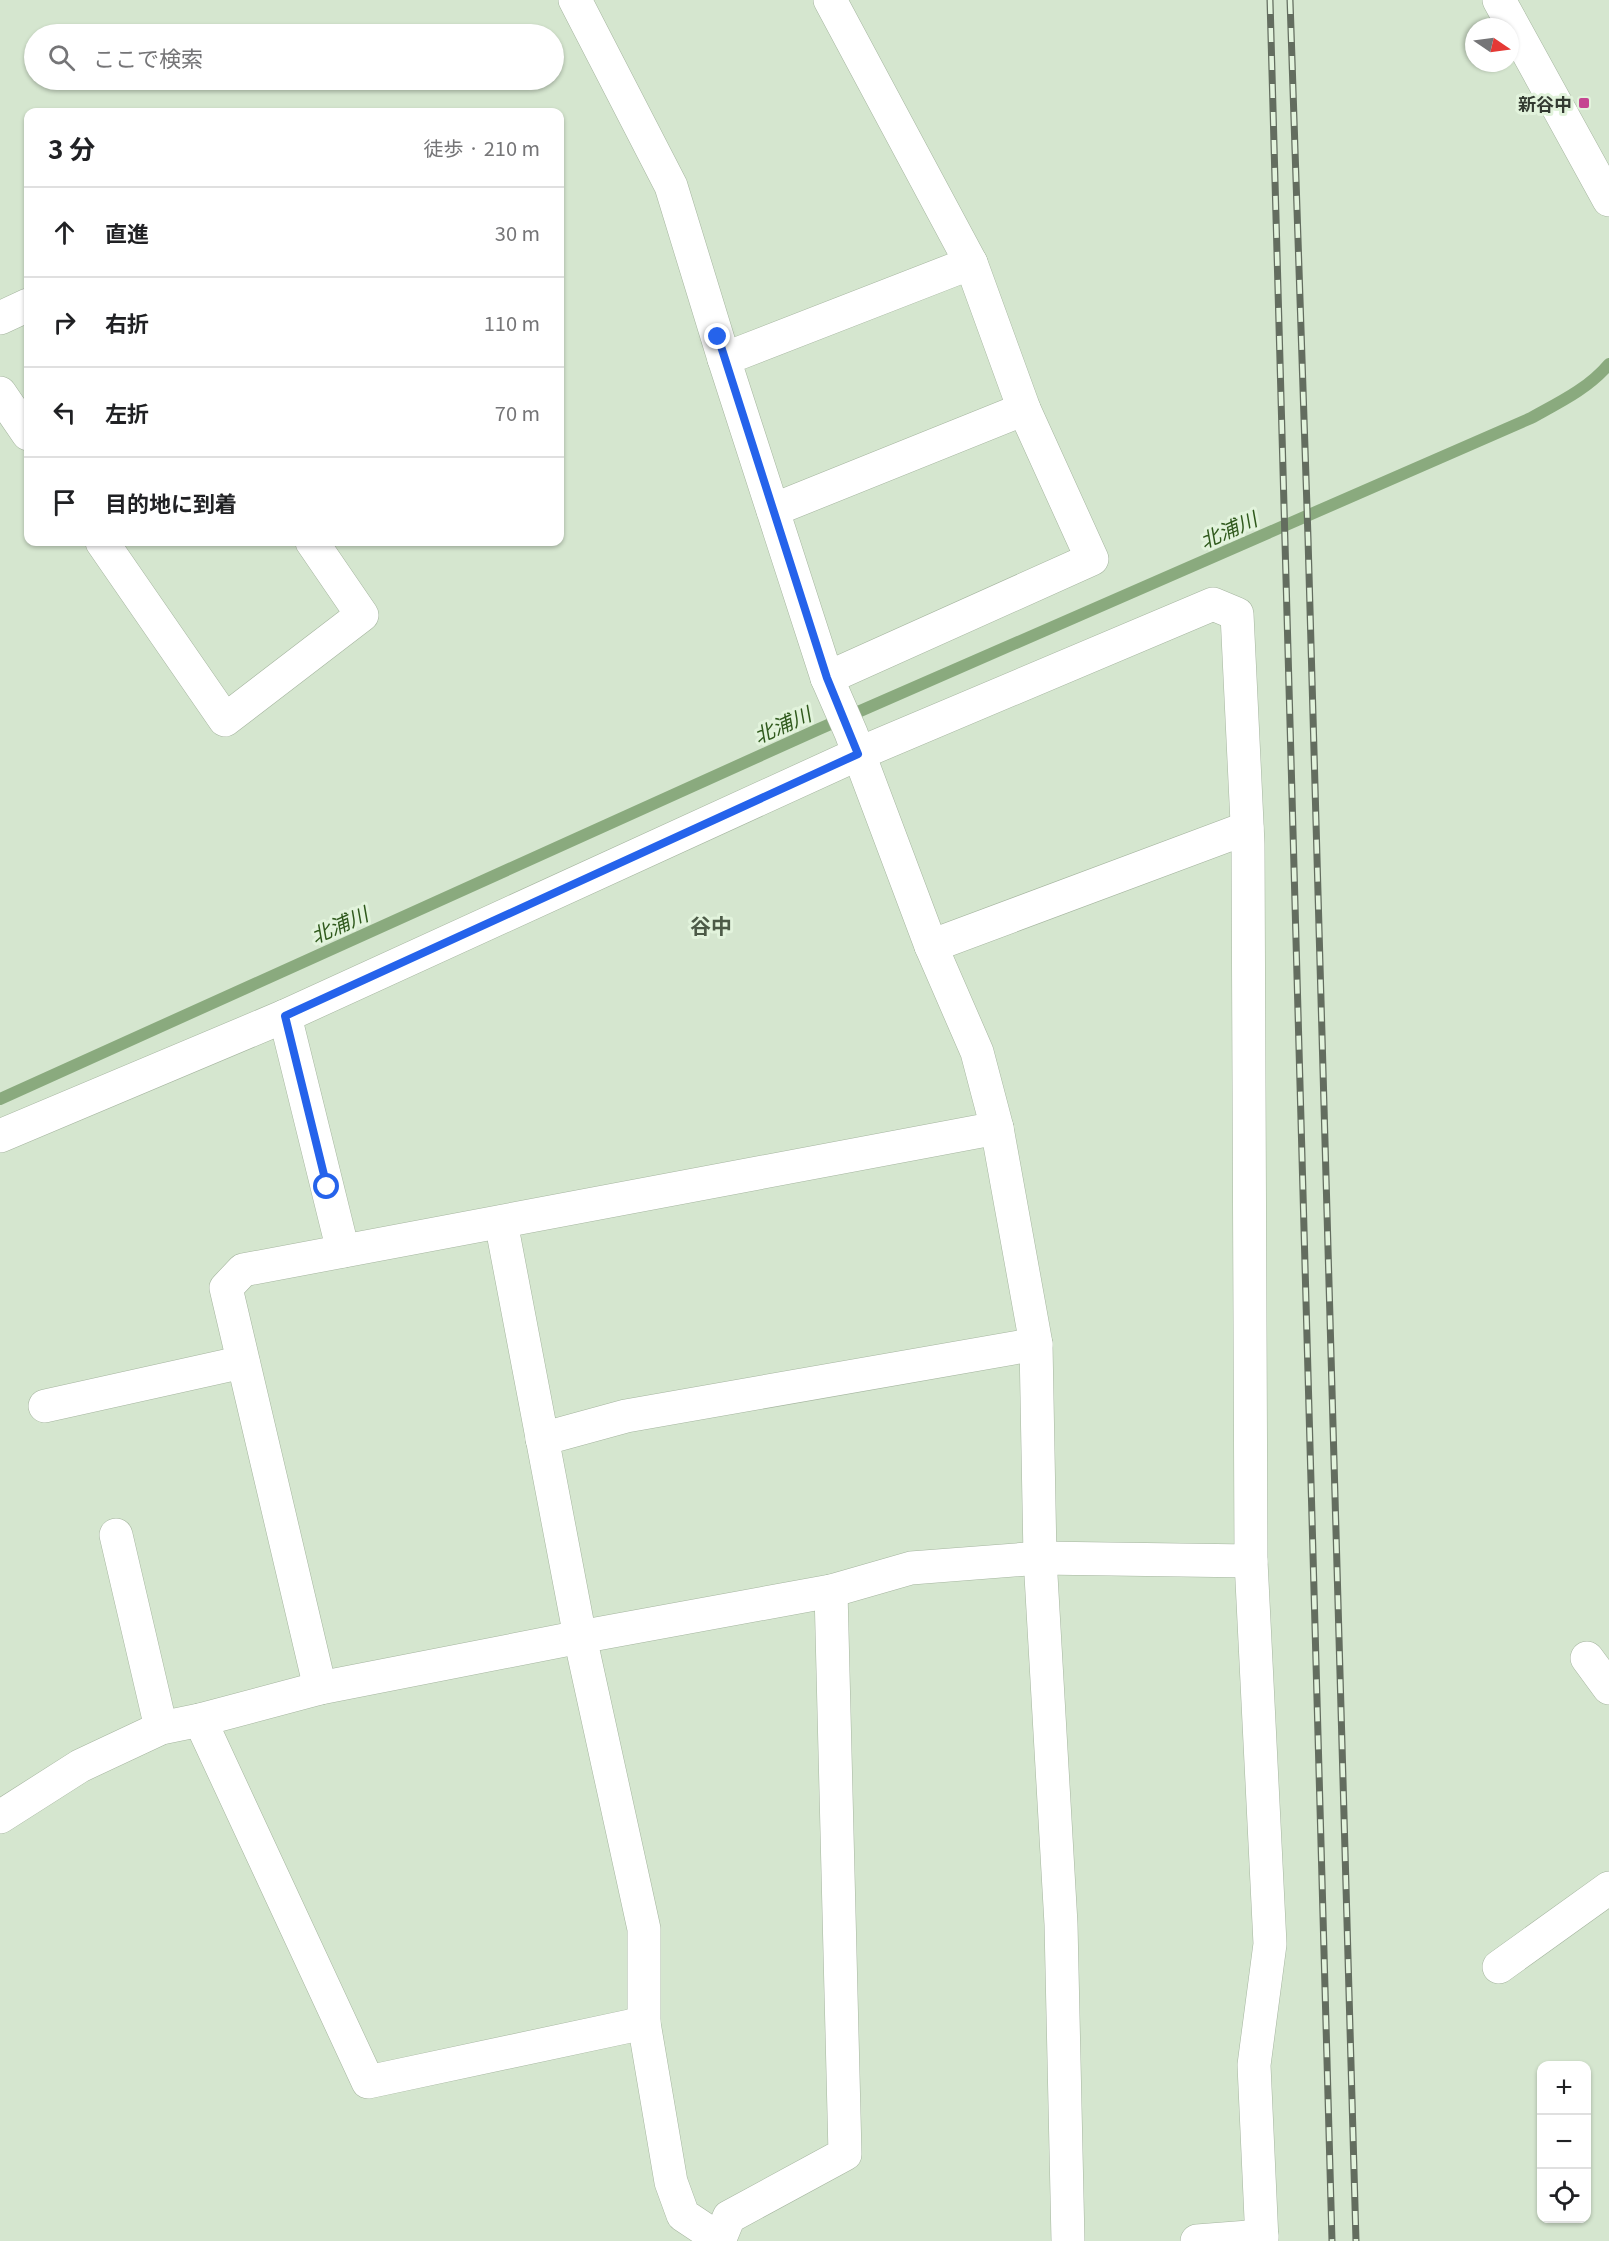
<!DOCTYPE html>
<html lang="ja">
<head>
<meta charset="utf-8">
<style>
  :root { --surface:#fff; --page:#f2f2f2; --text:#202124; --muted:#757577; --line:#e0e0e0 }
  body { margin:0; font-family:Georgia,"Noto Sans JP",serif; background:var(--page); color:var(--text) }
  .controls { position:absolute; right:18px; bottom:18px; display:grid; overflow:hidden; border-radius:12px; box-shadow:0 2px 4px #0004 }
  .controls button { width:54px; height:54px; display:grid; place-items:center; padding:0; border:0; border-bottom:2px solid var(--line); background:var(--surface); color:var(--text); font:30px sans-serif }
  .compass { position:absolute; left:1465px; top:18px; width:54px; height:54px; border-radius:50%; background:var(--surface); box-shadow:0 2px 4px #0004; rotate:103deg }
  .stop { position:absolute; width:18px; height:18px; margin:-14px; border:4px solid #2563eb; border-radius:50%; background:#fff }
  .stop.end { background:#2563eb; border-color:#fff; box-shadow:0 2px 6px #0008 }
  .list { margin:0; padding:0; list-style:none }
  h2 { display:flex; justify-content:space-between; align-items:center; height:78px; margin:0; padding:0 24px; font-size:26px }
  h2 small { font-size:20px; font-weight:400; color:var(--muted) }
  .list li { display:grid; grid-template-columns:39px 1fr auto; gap:18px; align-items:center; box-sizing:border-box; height:90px; padding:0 24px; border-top:2px solid var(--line) }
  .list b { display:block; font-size:22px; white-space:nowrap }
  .list em { font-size:20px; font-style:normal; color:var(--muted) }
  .icon { flex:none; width:33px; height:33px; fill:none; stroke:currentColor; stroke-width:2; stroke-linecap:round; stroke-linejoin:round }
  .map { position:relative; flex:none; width:1609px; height:2241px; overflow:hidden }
  .search { position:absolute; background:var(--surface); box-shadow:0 2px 4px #0004; left:24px; top:24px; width:540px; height:66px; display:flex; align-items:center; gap:15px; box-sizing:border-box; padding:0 21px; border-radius:33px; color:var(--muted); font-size:22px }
  .panel { position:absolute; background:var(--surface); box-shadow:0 2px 4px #0004; left:24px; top:108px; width:540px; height:438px; border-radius:12px }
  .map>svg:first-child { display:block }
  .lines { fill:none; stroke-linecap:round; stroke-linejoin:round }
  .stream { stroke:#8aaa7e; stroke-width:12 }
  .street-casing { stroke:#a5b59f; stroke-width:34 }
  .secondary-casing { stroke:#a5b59f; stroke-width:34 }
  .street { stroke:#fff; stroke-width:33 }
  .secondary { stroke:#fff; stroke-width:33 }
  .rail-casing { stroke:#636d5f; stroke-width:7 }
  .rail { stroke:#e2f3dc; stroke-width:4.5; stroke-dasharray:14; stroke-linecap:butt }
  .route { stroke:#2563eb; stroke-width:8 }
  .poi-dot { fill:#c54691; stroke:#e2f3dc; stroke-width:2 }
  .labels { text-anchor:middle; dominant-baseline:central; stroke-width:6; stroke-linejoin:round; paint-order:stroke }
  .poi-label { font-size:18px; font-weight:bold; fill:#333a31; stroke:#e2f3dc; text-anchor:end }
  .water-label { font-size:20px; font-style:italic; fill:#2f591c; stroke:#e2f3dc }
  .quarter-label { font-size:21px; font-weight:bold; fill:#4c5a47; stroke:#e2f3dc }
</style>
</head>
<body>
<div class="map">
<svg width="1609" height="2241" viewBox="0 0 1609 2241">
  <rect width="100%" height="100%" fill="#d5e6cf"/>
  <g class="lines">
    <path class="stream" d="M 0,1099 L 819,729 L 1531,418 C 1558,403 1588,389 1609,364"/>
    <defs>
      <g id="street">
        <path d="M 575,0 L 671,186 L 724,359"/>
        <path d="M 830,0 L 971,263 L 724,359 L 827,678 L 851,733 L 931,946 L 977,1052 L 997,1128 L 1036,1344 L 1040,1558 L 1061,1924 L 1068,2241"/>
        <path d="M 0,318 L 28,305"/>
        <path d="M 0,393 L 28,434"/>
        <path d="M 773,510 L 1024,409 L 971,263"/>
        <path d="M 102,542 L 225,720 L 362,615 L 312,542"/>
        <path d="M 827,678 L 1092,559 L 1024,409"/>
        <path d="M 931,946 L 1247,828"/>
        <path d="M 285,1016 L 343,1251"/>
        <path d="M 0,1136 L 285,1016 L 858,754 L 1213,604 L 1237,614 L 1248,844 L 1251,1561 L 1270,1944 L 1254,2065 L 1262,2241"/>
        <path d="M 501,1222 L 580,1637 L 644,1929 L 644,2023 L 671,2182 L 683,2215 L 719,2239"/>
        <path d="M 45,1406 L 243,1362"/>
        <path d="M 542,1439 L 626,1416 L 1036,1344"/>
        <path d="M 116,1535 L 161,1728"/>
        <path d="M 1587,1658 L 1609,1688"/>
        <path d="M 320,1688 L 226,1288 L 243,1270 L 997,1128"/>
        <path d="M 200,1720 L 368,2082 L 644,2023"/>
        <path d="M 0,1817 L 80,1766 L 161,1728 L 200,1720 L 320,1688 L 580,1637 L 831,1591 L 911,1568 L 1040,1558 L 1251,1561"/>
        <path d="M 1499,1967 L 1609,1888"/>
        <path d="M 719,2241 L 729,2217 L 845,2154 L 831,1591"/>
        <path d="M 1197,2241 L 1262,2236"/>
      </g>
      <path id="secondary" d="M 1499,0 L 1609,200"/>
    </defs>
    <use href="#street" class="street-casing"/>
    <use href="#secondary" class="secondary-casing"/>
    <use href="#street" class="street"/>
    <use href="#secondary" class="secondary"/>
    <defs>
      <g id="rail">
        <path d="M 1270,0 L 1332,2241"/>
        <path d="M 1290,0 L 1308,538 L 1356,2241"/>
      </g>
    </defs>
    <use href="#rail" class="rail-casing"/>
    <use href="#rail" class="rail"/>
  </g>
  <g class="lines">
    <path class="route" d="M 327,1187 L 285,1016 L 858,754 L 827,678 L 718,337"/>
  </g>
  <rect class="poi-dot" x="1578" y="97" width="12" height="12" rx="3"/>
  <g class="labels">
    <g class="poi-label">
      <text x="1572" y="103">新谷中</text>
    </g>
    <g class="water-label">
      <text transform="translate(1228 529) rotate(-24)">北浦川</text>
      <text transform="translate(782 724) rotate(-24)">北浦川</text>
      <text transform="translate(339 924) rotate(-24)">北浦川</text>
    </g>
    <g class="quarter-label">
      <text x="711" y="925">谷中</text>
    </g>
  </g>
</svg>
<div class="controls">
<button>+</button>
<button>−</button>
<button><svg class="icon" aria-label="locate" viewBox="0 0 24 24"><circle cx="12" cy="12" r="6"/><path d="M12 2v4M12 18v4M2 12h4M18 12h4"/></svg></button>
</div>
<svg class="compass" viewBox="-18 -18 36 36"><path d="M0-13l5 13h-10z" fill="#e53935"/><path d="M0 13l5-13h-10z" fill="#757577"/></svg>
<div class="stop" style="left:327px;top:1187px"></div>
<div class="stop end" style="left:718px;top:337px"></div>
<div class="search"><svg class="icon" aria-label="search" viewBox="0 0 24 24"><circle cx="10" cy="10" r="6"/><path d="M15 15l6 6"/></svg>ここで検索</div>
<section class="panel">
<h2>3 分<small>徒歩 · 210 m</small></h2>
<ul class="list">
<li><svg class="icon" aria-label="ahead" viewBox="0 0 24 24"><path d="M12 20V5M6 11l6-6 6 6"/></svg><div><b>直進</b></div><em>30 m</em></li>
<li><svg class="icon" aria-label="right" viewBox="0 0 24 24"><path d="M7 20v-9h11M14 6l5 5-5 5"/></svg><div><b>右折</b></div><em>110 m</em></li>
<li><svg class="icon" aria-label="left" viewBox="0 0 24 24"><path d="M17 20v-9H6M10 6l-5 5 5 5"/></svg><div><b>左折</b></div><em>70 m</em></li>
<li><svg class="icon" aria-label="arrive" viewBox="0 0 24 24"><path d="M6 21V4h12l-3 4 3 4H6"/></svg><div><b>目的地に到着</b></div></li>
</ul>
</section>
</div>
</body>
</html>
